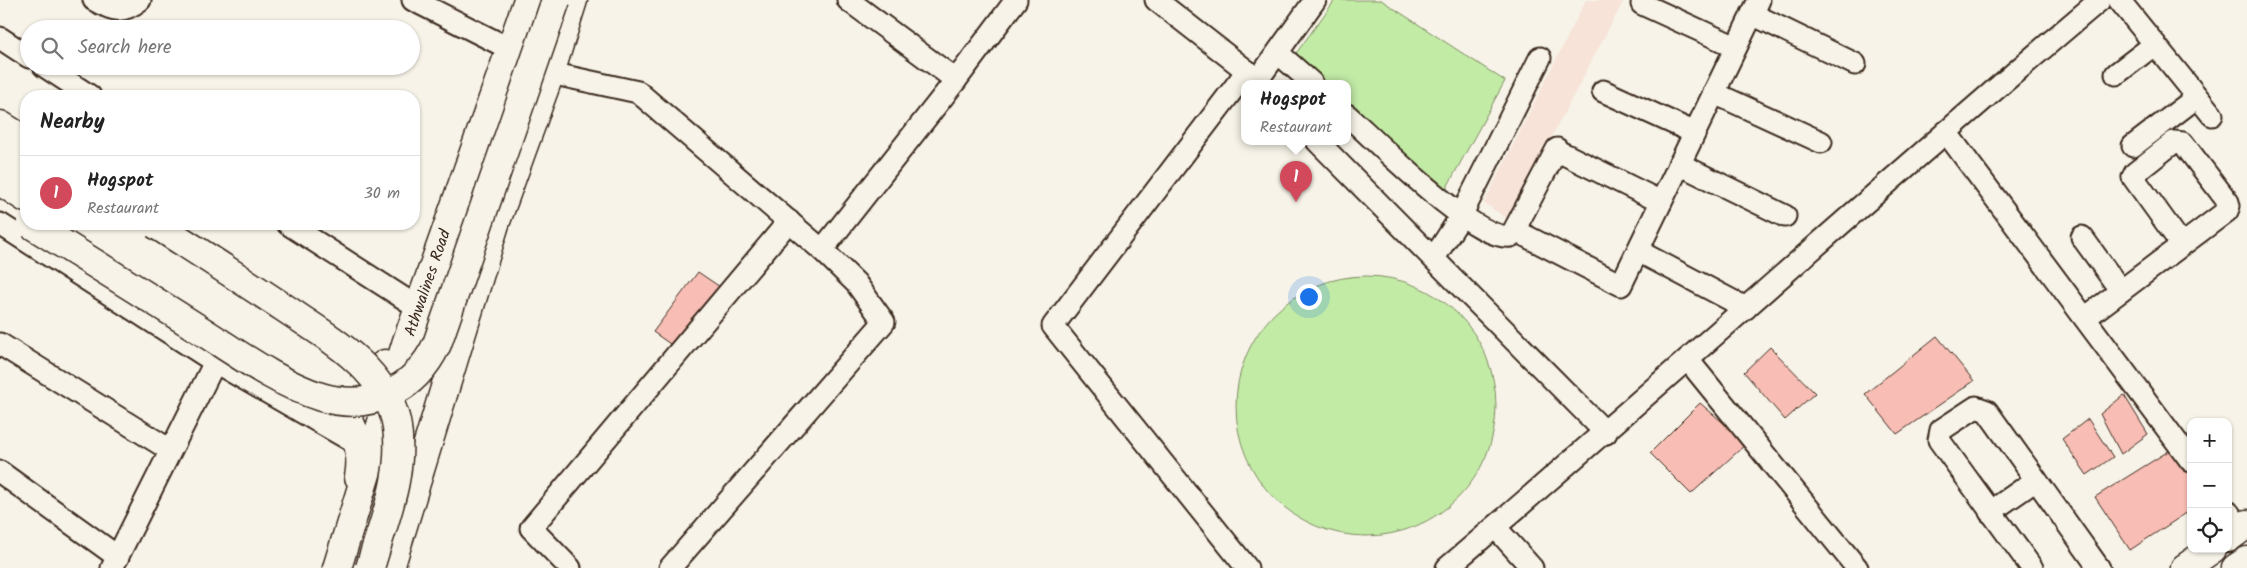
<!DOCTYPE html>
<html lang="en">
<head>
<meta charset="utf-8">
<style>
  :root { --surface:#fff; --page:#f2f2f2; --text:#222; --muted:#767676; --line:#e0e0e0; --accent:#d1495b }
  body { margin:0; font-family:Kalam,sans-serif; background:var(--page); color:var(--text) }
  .controls { position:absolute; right:15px; bottom:15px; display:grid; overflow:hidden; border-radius:10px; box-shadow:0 1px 4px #0004 }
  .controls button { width:45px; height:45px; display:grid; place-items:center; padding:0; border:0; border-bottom:1px solid var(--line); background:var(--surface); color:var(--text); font:25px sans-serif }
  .you { position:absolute; left:1308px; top:296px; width:18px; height:18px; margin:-12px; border:4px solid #fff; border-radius:50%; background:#1a73e8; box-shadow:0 0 0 8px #1a73e833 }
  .badge { display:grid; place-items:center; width:32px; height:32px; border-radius:50%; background:var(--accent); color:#fff; font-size:16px; font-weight:700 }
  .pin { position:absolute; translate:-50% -41px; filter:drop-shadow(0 1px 2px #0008) }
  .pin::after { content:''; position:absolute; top:26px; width:18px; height:15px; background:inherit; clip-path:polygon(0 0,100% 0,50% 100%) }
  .popup { position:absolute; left:1241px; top:80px; width:110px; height:65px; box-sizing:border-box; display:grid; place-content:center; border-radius:10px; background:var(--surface); filter:drop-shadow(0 1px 4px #0005); font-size:16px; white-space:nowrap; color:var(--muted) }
  .popup b { font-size:19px; color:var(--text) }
  .popup::after { content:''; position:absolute; left:50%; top:100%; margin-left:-10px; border:10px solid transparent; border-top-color:var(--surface) }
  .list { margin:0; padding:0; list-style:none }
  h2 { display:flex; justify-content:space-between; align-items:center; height:65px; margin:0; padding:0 20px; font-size:21px }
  h2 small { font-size:16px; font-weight:400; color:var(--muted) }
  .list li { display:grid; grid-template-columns:32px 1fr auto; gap:15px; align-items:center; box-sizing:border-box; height:75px; padding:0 20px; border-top:1px solid var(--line) }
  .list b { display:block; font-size:19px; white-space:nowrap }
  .list p { margin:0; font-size:16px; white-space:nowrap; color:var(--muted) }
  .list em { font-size:16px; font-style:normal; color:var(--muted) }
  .icon { flex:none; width:28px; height:28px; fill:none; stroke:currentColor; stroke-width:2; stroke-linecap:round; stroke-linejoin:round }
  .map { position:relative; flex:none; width:2247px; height:568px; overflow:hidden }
  .search { position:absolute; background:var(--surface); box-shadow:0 1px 4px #0004; left:20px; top:20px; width:400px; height:55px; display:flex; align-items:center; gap:12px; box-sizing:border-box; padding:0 18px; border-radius:28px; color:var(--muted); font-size:19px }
  .panel { position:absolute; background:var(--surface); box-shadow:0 1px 4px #0004; left:20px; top:90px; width:400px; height:140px; border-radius:20px }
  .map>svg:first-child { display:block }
  .built { fill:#f7e3d8 }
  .green { fill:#c2eba6; stroke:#7e8a62 }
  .building { fill:#f8bdb4; stroke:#3b2a1e }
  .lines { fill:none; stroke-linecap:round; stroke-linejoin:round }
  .minor-casing { stroke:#3b2a1e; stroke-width:25 }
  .major-casing { stroke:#3b2a1e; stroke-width:31 }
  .minor { stroke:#f7f3e8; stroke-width:21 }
  .major { stroke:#f7f3e8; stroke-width:28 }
  .major-bridge-casing { stroke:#3b2a1e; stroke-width:31; stroke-linecap:butt }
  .major-bridge { stroke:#f7f3e8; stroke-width:28 }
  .labels { text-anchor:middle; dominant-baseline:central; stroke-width:4; stroke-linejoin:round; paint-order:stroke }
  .street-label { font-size:16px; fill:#3b2a1e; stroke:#f7f3e8 }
</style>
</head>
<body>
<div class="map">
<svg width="2247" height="568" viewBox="0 0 2247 568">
  <rect width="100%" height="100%" fill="#f7f3e8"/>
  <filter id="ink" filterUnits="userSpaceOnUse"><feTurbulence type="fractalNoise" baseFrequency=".02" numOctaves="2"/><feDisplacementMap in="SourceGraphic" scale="10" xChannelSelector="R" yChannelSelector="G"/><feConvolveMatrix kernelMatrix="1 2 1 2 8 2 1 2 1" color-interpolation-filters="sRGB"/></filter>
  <g filter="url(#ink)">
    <path class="built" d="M 1586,0 L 1624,0 L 1508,219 L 1484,203 Z"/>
    <g class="green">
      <path d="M 1335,0 L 1381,0 L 1505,81 L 1446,189 L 1347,103 L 1347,83 L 1325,83 L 1294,56 Z"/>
      <circle cx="1366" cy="406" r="130"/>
    </g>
    <g class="building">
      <path d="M 698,272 L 729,293 L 680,351 L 653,332 Z"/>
      <path d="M 1937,336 L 1974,381 L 1897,434 L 1865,394 Z"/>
      <path d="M 1770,347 L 1815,393 L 1785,420 L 1744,372 Z"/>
      <path d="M 2124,395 L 2148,434 L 2121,454 L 2100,414 Z"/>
      <path d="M 1700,403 L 1747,443 L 1691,494 L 1650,453 Z"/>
      <path d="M 2088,419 L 2113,457 L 2087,475 L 2062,439 Z"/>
      <path d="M 2175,447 L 2191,471 L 2191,510 L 2130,550 L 2095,497 Z"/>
    </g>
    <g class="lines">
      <defs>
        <g id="minor">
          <path d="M 94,0 C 113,11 122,14 140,0"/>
          <path d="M 413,0 L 510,49"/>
          <path d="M 848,0 L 956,80"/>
          <path d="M 1156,0 L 1247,71 L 1260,83"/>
          <path d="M 2119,0 L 2212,115"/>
          <path d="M 1642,4 L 1736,47"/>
          <path d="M 1752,14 L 1855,64"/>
          <path d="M 0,38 L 29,57"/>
          <path d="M 1278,53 L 1312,83"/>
          <path d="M 44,66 L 90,96"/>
          <path d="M 550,73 L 638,92 L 822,250 L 856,283 L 884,322 L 670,568"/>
          <path d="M 2116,74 L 2155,44"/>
          <path d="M 1257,81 L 1315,0"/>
          <path d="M 1603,91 L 1693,132"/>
          <path d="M 1714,93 L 1821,142"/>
          <path d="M 1347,115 C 1376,141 1476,243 1511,236 L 1557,149"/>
          <path d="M 1946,132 L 2191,461"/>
          <path d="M 1317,141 L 1606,433"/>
          <path d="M 2133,146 L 2197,97"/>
          <path d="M 1564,154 L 1661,202"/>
          <path d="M 1679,164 L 1785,216"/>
          <path d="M 0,224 L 215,362 L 366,449"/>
          <path d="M 288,224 L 419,308"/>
          <path d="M 1522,234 L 1621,285 L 1759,0"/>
          <path d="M 2082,237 L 2121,291"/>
          <path d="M 822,250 L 956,80 L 1016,0"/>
          <path d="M 1638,251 L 1746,308"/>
          <path d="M 1434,258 L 1461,216 L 1540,58"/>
          <path d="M 2085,318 L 2227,211 L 2229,206 L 2228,202 L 2183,143 L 2174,142 L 2135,173 L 2133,177 L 2182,245"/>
          <path d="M 0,344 L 170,450"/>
          <path d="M 1688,360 L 1857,568"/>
          <path d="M 0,472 L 118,557"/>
          <path d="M 1990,512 L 2036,480"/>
          <path d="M 2228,512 L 2241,529"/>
          <path d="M 1495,527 L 1532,568"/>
          <path d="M 112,568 L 215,362"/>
          <path d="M 570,568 L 531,528 L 789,221"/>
          <path d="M 1247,568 L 1053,326 L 1247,71"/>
          <path d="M 1447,568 C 1667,381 1879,186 2100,0"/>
          <path d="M 2032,568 L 1939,440 L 1941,430 L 1976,407 L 1987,411 L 2099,568"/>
        </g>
        <g id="major">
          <path d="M 0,125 L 26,141"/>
          <path d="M 0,153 L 26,170"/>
          <path d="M 0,181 L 26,198"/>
          <path d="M 66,224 L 334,398 C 351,421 365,446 359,477"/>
          <path d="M 108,224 L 318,361 C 338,371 366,382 385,364"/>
          <path d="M 2228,538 L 2247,524"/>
          <path d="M 337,568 L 406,344 L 528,0"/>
          <path d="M 390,568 L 495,224 L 550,73 L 573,0"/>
          <path d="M 2185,568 L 2212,549"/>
          <path d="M 2236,568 L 2247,561"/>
        </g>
      </defs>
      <use href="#minor" class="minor-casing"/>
      <use href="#major" class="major-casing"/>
      <use href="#minor" class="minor"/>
      <use href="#major" class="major"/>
      <defs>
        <g id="major-bridge">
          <path d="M 31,224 C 89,260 147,296 205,333 C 241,356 280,384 321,397 C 371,412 415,390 437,344 L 556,0"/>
          <path d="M 155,224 C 198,251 240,279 283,307 C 311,326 342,344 365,368 C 381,385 394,405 397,427 C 404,477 383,522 370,568"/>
        </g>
      </defs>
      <use href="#major-bridge" class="major-bridge-casing"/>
      <use href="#major-bridge" class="major-bridge"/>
    </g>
  </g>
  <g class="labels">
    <g class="street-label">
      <text transform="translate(428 283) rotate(-71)">Athwalines Road</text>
    </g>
  </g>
</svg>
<div class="controls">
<button>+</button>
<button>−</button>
<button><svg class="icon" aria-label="locate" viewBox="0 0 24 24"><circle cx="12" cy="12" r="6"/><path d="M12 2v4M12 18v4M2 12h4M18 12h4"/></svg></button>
</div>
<div class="you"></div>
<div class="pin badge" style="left:1296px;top:202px">1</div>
<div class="popup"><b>Hogspot</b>Restaurant</div>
<div class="search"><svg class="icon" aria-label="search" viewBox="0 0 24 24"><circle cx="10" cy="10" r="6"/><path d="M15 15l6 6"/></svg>Search here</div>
<section class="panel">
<h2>Nearby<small></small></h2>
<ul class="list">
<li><span class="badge">1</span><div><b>Hogspot</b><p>Restaurant</p></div><em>30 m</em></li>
</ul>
</section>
</div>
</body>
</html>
